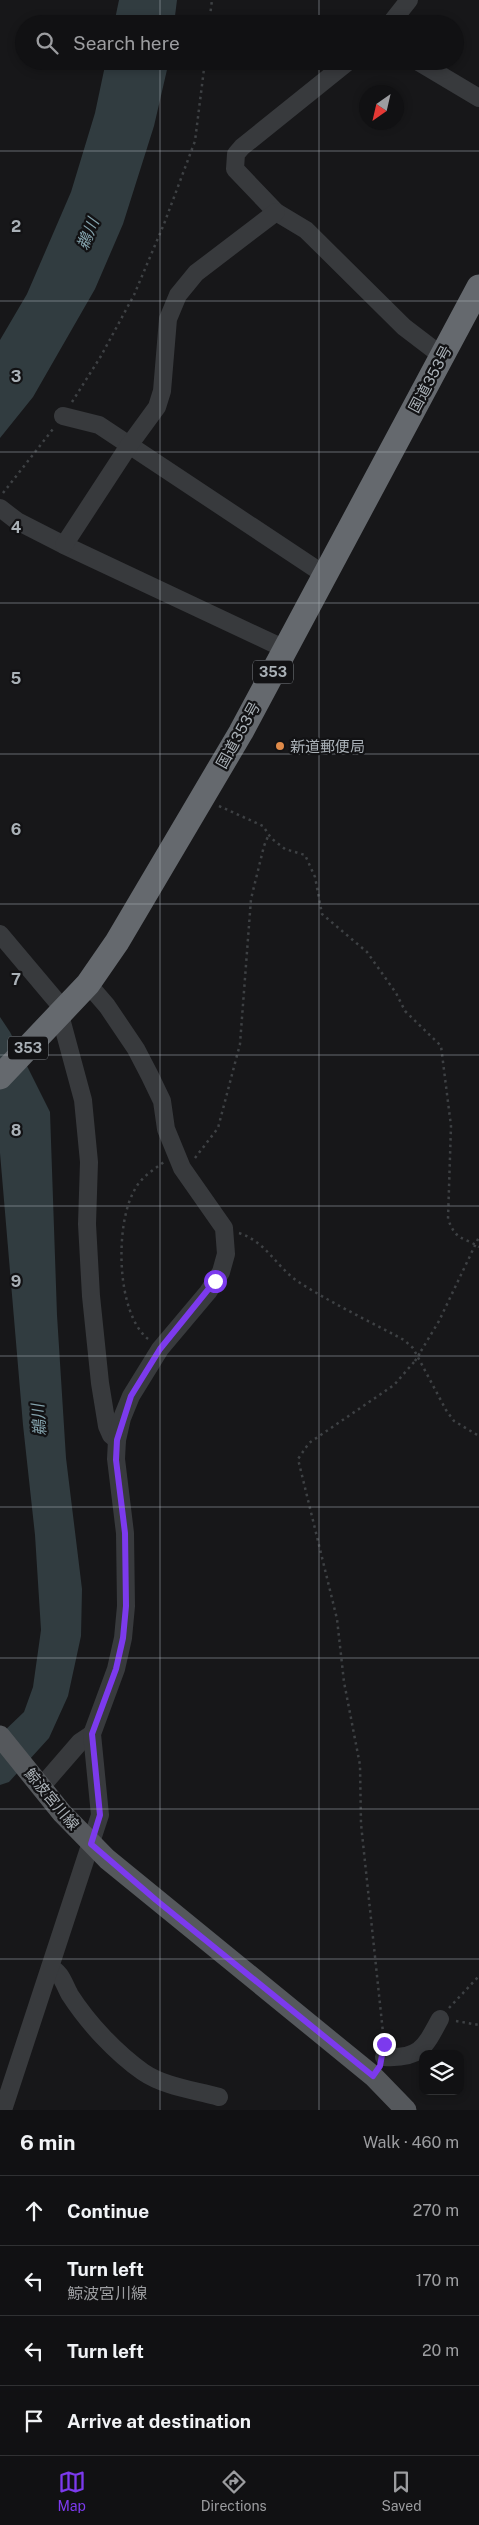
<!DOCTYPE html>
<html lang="en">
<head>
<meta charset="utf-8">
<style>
  :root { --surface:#111113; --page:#1a1a1c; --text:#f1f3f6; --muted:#9c9da0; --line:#303133; --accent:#7c3aed }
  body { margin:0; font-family:"Public Sans","Noto Sans JP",sans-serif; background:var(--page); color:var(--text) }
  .controls { position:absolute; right:15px; bottom:15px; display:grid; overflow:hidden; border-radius:10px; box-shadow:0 2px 8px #0003 }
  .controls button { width:45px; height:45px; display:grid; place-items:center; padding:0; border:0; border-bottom:1px solid var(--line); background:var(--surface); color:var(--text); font:25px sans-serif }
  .compass { position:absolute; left:359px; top:85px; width:45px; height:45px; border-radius:50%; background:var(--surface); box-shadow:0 2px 8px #0003; rotate:214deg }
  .stop { position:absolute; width:15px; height:15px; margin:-11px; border:4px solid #7c3aed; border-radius:50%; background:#fff }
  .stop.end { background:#7c3aed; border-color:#fff; box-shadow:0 1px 5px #0008 }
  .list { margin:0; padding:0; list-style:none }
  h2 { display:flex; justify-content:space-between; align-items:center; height:65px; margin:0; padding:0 20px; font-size:21px }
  h2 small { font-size:16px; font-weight:400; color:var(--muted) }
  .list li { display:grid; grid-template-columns:32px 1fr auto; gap:15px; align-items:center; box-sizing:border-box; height:70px; padding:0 20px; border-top:1px solid var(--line) }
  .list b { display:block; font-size:19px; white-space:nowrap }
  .list p { margin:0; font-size:16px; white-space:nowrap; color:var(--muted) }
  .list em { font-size:16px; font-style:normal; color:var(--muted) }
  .icon { flex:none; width:28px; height:28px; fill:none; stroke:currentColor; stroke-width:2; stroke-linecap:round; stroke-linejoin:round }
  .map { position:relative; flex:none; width:479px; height:2110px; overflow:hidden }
  .search { position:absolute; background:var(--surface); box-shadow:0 2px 8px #0003; left:15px; right:15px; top:15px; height:55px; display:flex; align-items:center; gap:12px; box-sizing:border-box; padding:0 18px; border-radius:28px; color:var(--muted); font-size:19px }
  .sheet { height:345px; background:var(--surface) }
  nav { display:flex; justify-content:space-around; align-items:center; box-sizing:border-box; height:70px; border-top:1px solid var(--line); background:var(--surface); font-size:14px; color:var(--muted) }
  nav a { display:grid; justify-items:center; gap:2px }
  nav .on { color:var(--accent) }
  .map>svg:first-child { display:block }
  .water { fill:#313c40 }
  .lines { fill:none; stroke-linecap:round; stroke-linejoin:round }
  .path { stroke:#3e4144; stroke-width:2.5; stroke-dasharray:2.5 4; stroke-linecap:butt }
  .minor { stroke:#383a3d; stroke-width:18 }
  .major { stroke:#55585c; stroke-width:21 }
  .highway { stroke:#65696e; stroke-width:25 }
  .path-bridge { stroke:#3e4144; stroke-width:2.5; stroke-dasharray:2.5 4; stroke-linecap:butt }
  .route { stroke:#7c3aed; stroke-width:6 }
  .grid { fill:none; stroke:#aab1b7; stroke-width:1; stroke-opacity:0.55 }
  .poi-dot { fill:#df8a49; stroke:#121214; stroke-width:2 }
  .labels { text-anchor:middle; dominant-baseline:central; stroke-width:4.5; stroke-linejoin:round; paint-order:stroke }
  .shield { fill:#121214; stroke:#7c8186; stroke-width:1 }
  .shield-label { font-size:14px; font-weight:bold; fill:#aab1b7 }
  .street-label { font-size:15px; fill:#aab1b7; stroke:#121214 }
  .poi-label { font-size:15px; fill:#aab1b7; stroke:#121214; text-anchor:start }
  .water-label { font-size:16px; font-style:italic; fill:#85a4ae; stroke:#121214 }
  .grid-label { font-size:16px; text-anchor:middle; font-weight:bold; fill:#aab1b7; stroke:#121214; stroke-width:4.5; stroke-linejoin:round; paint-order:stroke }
</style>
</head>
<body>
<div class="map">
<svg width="479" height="2110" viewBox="0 0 479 2110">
  <rect width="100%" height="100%" fill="#171719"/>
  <g class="water">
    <path d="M 119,0 L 177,0 L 174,24 L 114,24 Z"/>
    <path d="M 106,61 L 169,61 L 154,126 L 123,224 L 95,289 L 33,397 L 0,438 L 0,340 L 27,294 L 71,192 L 95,113 Z"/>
    <path d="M 0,1017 L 10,1032 L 50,1112 L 57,1315 L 66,1458 L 82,1589 L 81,1636 L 68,1696 L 49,1738 L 9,1782 L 0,1785 L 0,1735 L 24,1712 L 33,1687 L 41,1630 L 35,1535 L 23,1425 L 0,1153 Z"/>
  </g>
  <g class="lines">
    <g class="path">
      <path d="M 209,24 L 212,0"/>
      <path d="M 72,402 L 101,356 L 134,295 L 164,224 L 195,141 L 205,61"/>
      <path d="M 3,493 L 53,429"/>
      <path d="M 219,806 L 263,826 L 271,838 L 285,849 L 305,855 L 315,877 L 322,914 L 367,952 L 396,993 L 405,1011 L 441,1046 L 451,1126 L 448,1219 C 456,1241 462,1236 479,1247"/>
      <path d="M 195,1158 L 218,1128 L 240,1044 L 251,899 L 264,846 L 269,834"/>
      <path d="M 239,1233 C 265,1241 276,1266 297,1281 C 331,1303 369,1321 404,1340 L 413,1348 L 446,1410 L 454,1421 L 479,1436"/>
      <path d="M 148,1339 C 116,1313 115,1225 134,1191 C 140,1178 153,1170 164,1162"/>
      <path d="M 421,1351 L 439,1321 L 479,1237"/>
      <path d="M 449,2008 L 479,1976"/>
      <path d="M 456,2021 L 479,2025"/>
      <path d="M 384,2042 L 361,1824 L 360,1765 L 344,1682 L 337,1619 L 298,1459 L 309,1443 L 394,1385 L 415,1361"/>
    </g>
    <g class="minor">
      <path d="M 390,24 L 409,0"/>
      <path d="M 349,61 L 242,147 L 236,154 L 235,169 L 276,212 L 306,230 L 404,327 L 442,356"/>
      <path d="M 417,61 L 479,98"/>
      <path d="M 63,416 L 99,425 L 325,575"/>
      <path d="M 0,508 L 17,521 L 64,545 L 285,649"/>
      <path d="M 64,545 L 130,444 L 157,407 L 162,391 L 168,319 L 178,295 L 196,273 L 276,212"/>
      <path d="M 0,934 L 64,1010"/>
      <path d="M 60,1015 L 83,1100 L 89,1162 L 87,1224 L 91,1296 L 100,1383 L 107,1426 L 111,1435 L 117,1440"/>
      <path d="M 41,1787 L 80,1742 L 92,1734"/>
      <path d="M 50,1968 C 62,1972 64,1985 70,1995 C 88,2023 116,2053 143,2072 C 165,2087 195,2090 219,2097"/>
      <path d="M 384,2057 C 419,2059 424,2049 440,2019"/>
      <path d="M 3,2110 L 100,1815 L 92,1734 L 116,1669 L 123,1638 L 126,1606 L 125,1533 L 116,1459 L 117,1440 L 122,1418 L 131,1396 L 160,1349 L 208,1292 L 221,1272 L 226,1254 L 224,1228 L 182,1168 L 166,1129 L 162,1101 L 150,1076 L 136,1049 L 107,1006 L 88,984"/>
    </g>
    <path class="major" d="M 0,1736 L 62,1813 L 107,1859 L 373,2076 L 406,2110"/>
    <path class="highway" d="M 0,1077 L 88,984 L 117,942 L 241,732 L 479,287"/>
    <path class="path-bridge" d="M 415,1361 L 421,1351"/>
  </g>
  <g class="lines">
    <path class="route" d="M 215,1281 L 160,1349 L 131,1396 L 117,1440 L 116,1460 L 125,1533 L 126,1606 L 123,1638 L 116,1669 L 92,1734 L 100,1815 L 91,1844 L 156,1900 L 373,2076 L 380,2066 L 384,2044"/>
  </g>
  <path class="grid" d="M 160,0 L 160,24M 319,0 L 319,24M 160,61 L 160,2110M 319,61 L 319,2110M 0,151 L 479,151M 0,301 L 479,301M 0,452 L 479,452M 0,603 L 479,603M 0,754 L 479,754M 0,904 L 479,904M 0,1055 L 479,1055M 0,1206 L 479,1206M 0,1356 L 479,1356M 0,1507 L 479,1507M 0,1658 L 479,1658M 0,1809 L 479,1809M 0,1959 L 479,1959"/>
  <circle class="poi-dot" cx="280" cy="746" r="5"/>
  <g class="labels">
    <g class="shield">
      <rect x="253" y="660.5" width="40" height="23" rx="4"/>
      <rect x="8" y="1036.5" width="40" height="23" rx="4"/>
    </g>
    <g class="shield-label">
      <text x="273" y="672">353</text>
      <text x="28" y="1048">353</text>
    </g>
    <g class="street-label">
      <text transform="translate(430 379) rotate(-62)">国道353号</text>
      <text transform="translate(238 735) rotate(-61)">国道353号</text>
      <text transform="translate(52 1799) rotate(50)">鯨波宮川線</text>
    </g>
    <g class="poi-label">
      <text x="290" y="746">新道郵便局</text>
    </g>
    <g class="water-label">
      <text transform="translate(88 234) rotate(-68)">鵜川</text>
      <text transform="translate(39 1420) rotate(-95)">鵜川</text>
    </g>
  </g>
  <g class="grid-label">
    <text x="16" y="232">2</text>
    <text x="16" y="382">3</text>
    <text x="16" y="533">4</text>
    <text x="16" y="684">5</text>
    <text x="16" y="835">6</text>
    <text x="16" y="985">7</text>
    <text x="16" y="1136">8</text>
    <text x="16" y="1287">9</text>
  </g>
</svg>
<div class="controls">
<button><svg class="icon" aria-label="layers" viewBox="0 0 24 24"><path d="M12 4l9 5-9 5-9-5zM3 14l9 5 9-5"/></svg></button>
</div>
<svg class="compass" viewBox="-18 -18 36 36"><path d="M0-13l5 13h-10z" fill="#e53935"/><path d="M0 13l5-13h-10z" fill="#9c9da0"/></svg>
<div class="stop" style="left:215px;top:1281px"></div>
<div class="stop end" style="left:384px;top:2044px"></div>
<div class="search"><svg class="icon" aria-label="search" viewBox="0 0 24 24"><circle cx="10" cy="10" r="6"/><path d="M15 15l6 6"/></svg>Search here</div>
</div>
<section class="sheet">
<h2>6 min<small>Walk · 460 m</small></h2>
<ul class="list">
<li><svg class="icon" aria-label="ahead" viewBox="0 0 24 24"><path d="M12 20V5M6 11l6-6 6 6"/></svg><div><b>Continue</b></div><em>270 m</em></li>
<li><svg class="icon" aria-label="left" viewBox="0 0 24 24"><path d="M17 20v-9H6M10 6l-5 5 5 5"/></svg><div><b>Turn left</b><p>鯨波宮川線</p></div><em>170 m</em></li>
<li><svg class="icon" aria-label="left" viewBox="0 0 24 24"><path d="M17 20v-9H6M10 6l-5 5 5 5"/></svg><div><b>Turn left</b></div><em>20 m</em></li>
<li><svg class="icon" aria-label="arrive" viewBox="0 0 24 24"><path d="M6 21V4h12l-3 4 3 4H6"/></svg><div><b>Arrive at destination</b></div></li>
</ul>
</section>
<nav>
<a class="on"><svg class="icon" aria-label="map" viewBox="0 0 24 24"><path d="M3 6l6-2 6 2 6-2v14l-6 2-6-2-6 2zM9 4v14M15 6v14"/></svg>Map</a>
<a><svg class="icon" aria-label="directions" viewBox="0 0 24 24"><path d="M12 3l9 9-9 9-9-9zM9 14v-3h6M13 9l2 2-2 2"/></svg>Directions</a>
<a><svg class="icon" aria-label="saved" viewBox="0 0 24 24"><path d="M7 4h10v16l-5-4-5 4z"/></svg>Saved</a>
</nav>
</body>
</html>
